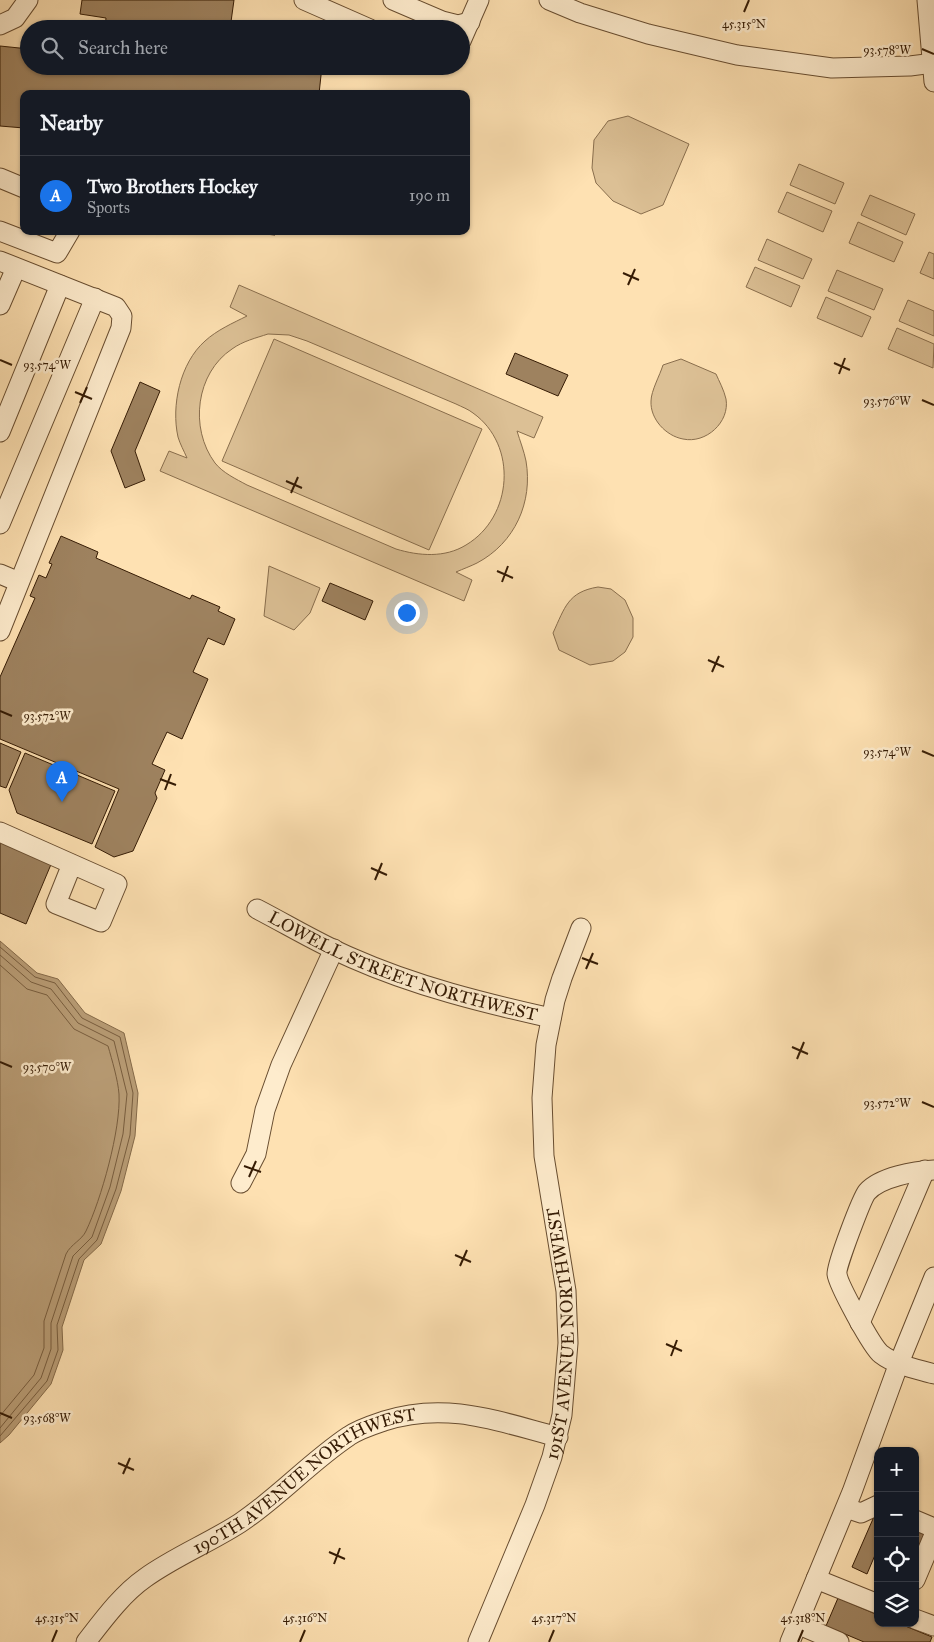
<!DOCTYPE html>
<html lang="en">
<head>
<meta charset="utf-8">
<style>
  :root { --surface:#171b24; --page:#20242c; --text:#f1f3f6; --muted:#9ea1a6; --line:#363941; --accent:#1a73e8 }
  body { margin:0; font-family:"IM FELL Great Primer",serif; background:var(--page); color:var(--text) }
  .controls { position:absolute; right:15px; bottom:15px; display:grid; overflow:hidden; border-radius:10px; box-shadow:0 1px 4px #0004 }
  .controls button { width:45px; height:45px; display:grid; place-items:center; padding:0; border:0; border-bottom:1px solid var(--line); background:var(--surface); color:var(--text); font:25px sans-serif }
  .you { position:absolute; left:406px; top:612px; width:18px; height:18px; margin:-12px; border:4px solid #fff; border-radius:50%; background:#1a73e8; box-shadow:0 0 0 8px #1a73e833 }
  .badge { display:grid; place-items:center; width:32px; height:32px; border-radius:50%; background:var(--accent); color:#fff; font-size:16px; font-weight:700 }
  .pin { position:absolute; translate:-50% -41px; filter:drop-shadow(0 1px 2px #0008) }
  .pin::after { content:''; position:absolute; top:26px; width:18px; height:15px; background:inherit; clip-path:polygon(0 0,100% 0,50% 100%) }
  .list { margin:0; padding:0; list-style:none }
  h2 { display:flex; justify-content:space-between; align-items:center; height:65px; margin:0; padding:0 20px; font-size:21px }
  h2 small { font-size:16px; font-weight:400; color:var(--muted) }
  .list li { display:grid; grid-template-columns:32px 1fr auto; gap:15px; align-items:center; box-sizing:border-box; height:80px; padding:0 20px; border-top:1px solid var(--line) }
  .list b { display:block; font-size:19px; white-space:nowrap }
  .list p { margin:0; font-size:16px; white-space:nowrap; color:var(--muted) }
  .list em { font-size:16px; font-style:normal; color:var(--muted) }
  .icon { flex:none; width:28px; height:28px; fill:none; stroke:currentColor; stroke-width:2; stroke-linecap:round; stroke-linejoin:round }
  .map { position:relative; flex:none; width:934px; height:1642px; overflow:hidden }
  .search { position:absolute; background:var(--surface); box-shadow:0 1px 4px #0004; left:20px; top:20px; width:450px; height:55px; display:flex; align-items:center; gap:12px; box-sizing:border-box; padding:0 18px; border-radius:28px; color:var(--muted); font-size:19px }
  .panel { position:absolute; background:var(--surface); box-shadow:0 1px 4px #0004; left:20px; top:90px; width:450px; height:145px; border-radius:10px }
  .map>svg:first-child { display:block }
  .green { fill:#dcc095; stroke:#896e4d; fill-rule:evenodd }
  .water { fill:#ba9e77; stroke:#856a49 }
  .lines { fill:none; stroke-linecap:round; stroke-linejoin:round }
  .shore { stroke:#785d3e; stroke-width:1 }
  .building { fill:#9e825f; stroke:#361c05 }
  .minor-casing { stroke:#684d30; stroke-width:21 }
  .minor { stroke:#feeccd; stroke-width:19 }
  .ticks { fill:none; stroke:#361c05; stroke-width:2 }
  .labels { text-anchor:middle; dominant-baseline:central; stroke-width:5; stroke-linejoin:round; paint-order:stroke }
  .street-label { font-size:18px; fill:#361c05; stroke:#feeccd }
  .ticks-label { font-size:12px; text-anchor:middle; fill:#361c05; stroke:#feeccd; stroke-width:5; stroke-linejoin:round; paint-order:stroke }
</style>
</head>
<body>
<div class="map">
<svg width="934" height="1642" viewBox="0 0 934 1642">
  <rect width="100%" height="100%" fill="#fee1b2"/>
  <filter id="stains"><feTurbulence type="fractalNoise" baseFrequency=".004" numOctaves="4"/><feColorMatrix values="0 0 0 0 .2 0 0 0 0 .09 0 0 0 0 .02 0 0 0 .5 -.17"/></filter>
  <radialGradient id="worn" r=".72"><stop offset=".6" stop-color="#630" stop-opacity="0"/><stop offset="1" stop-color="#630" stop-opacity=".3"/></radialGradient>
  <g class="green">
    <path d="M 628,116 L 689,144 L 663,205 L 641,214 L 613,201 L 596,183 L 592,168 L 594,140 L 608,121 Z"/>
    <path d="M 799,164 L 844,183 L 835,204 L 790,185 Z"/>
    <path d="M 787,192 L 832,211 L 823,232 L 778,212 Z"/>
    <path d="M 870,195 L 915,214 L 906,235 L 861,215 Z"/>
    <path d="M 858,222 L 903,242 L 894,262 L 849,243 Z"/>
    <path d="M 767,239 L 812,259 L 803,279 L 758,260 Z"/>
    <path d="M 929,252 L 934,254 L 934,279 L 920,273 Z"/>
    <path d="M 755,267 L 800,286 L 791,307 L 746,287 Z"/>
    <path d="M 837,270 L 883,289 L 874,310 L 828,291 Z"/>
    <path d="M 239,285 L 543,417 L 534,438 L 517,431 C 520,441 524,451 526,461 C 533,502 515,543 477,563 C 471,566 463,569 456,572 L 472,580 L 464,601 L 160,471 L 169,451 L 187,458 C 184,451 180,444 178,437 C 171,406 180,363 205,341 C 217,330 233,323 247,316 L 230,307 ZM 268,334 L 289,335 L 307,341 L 456,404 C 462,407 468,409 473,413 C 518,445 513,517 466,545 C 445,558 419,556 396,549 L 247,485 C 236,479 223,473 215,463 C 189,428 196,373 232,349 C 243,341 256,338 268,334 Z"/>
    <path d="M 826,297 L 871,317 L 862,337 L 817,318 Z"/>
    <path d="M 908,300 L 934,311 L 934,336 L 899,321 Z"/>
    <path d="M 897,328 L 934,344 L 933,368 L 888,349 Z"/>
    <path d="M 274,339 L 482,429 L 429,550 L 222,461 Z"/>
    <path d="M 681,359 L 716,374 C 719,381 724,390 726,399 C 730,422 706,444 683,439 C 666,436 650,419 651,401 C 651,391 660,375 663,365 Z"/>
    <path d="M 269,566 L 320,588 L 310,613 L 294,630 L 264,616 Z"/>
    <path d="M 598,587 L 611,589 L 625,600 L 633,618 L 633,637 L 625,652 L 613,661 L 590,665 L 559,650 L 553,633 C 565,607 568,592 598,587 Z"/>
  </g>
  <path class="water" d="M 0,941 L 37,973 L 58,979 L 85,1013 L 124,1033 L 138,1093 L 135,1136 L 121,1191 L 101,1244 L 84,1260 L 62,1327 L 63,1350 L 51,1384 L 9,1435 L 0,1443 Z"/>
  <g class="lines">
    <g class="shore">
      <path d="M 0,947 L 35,977 L 55,983 L 82,1018 L 120,1037 L 133,1093 L 130,1135 L 116,1189 L 97,1240 L 79,1259 L 57,1325 L 58,1350 L 47,1381 L 0,1436"/>
      <path d="M 0,955 L 31,982 L 51,989 L 78,1023 L 114,1041 L 127,1094 L 123,1134 L 110,1187 L 92,1237 L 73,1256 L 51,1323 L 51,1349 L 41,1378 L 0,1428"/>
      <path d="M 0,965 L 27,989 L 47,995 L 74,1029 L 108,1046 C 112,1060 118,1080 119,1094 C 121,1129 101,1200 86,1231 C 82,1240 71,1244 66,1254 L 44,1321 L 44,1348 L 34,1375 L 0,1416"/>
    </g>
  </g>
  <g class="building">
    <path d="M 82,0 L 234,0 L 230,29 L 105,29 L 106,18 L 80,14 Z"/>
    <path d="M 0,46 L 29,49 L 29,66 L 322,66 L 319,94 L 24,94 L 24,128 L 0,126 Z"/>
    <path d="M 235,231 L 276,231 L 275,235 Z"/>
    <path d="M 515,353 L 568,375 L 558,396 L 506,374 Z"/>
    <path d="M 140,382 L 160,391 L 135,451 L 145,480 L 125,488 L 111,451 Z"/>
    <path d="M 61,536 L 98,552 L 96,558 L 190,599 L 192,595 L 220,607 L 218,611 L 235,619 L 224,645 L 208,638 L 193,672 L 208,679 L 182,739 L 167,732 L 152,764 L 165,770 L 155,793 L 157,798 L 133,851 L 114,857 L 95,847 L 119,789 L 0,739 L 0,677 L 35,598 L 30,596 L 39,575 L 46,578 L 52,564 L 49,563 Z"/>
    <path d="M 330,583 L 373,601 L 365,620 L 322,601 Z"/>
    <path d="M 0,743 L 21,752 L 6,788 L 0,786 Z"/>
    <path d="M 25,753 L 115,791 L 92,844 L 17,813 L 9,790 Z"/>
    <path d="M 0,840 L 52,862 L 26,924 L 0,913 Z"/>
    <path d="M 876,1512 L 878,1513 L 878,1548 L 867,1574 L 852,1567 Z"/>
    <path d="M 915,1526 L 926,1531 L 915,1557 Z"/>
    <path d="M 838,1598 L 878,1615 L 878,1623 L 898,1623 L 932,1637 L 930,1642 L 864,1642 L 826,1626 Z"/>
  </g>
  <g class="lines">
    <defs>
      <g id="minor">
        <path d="M 304,0 L 370,29"/>
        <path d="M 393,0 L 442,21 L 458,25 L 470,22"/>
        <path d="M 549,0 L 580,13 L 648,34 L 737,55 L 832,68 L 910,66 L 934,63"/>
        <path d="M 927,0 L 934,82"/>
        <path d="M 0,25 L 15,18 L 28,0"/>
        <path d="M 461,41 L 479,0"/>
        <path d="M 0,178 L 24,188"/>
        <path d="M 0,231 L 57,253 L 70,231"/>
        <path d="M 0,261 L 116,307 L 122,316 L 121,328 L 0,631"/>
        <path d="M 0,305 L 16,268"/>
        <path d="M 0,432 L 60,285"/>
        <path d="M 0,524 L 95,298"/>
        <path d="M 0,574 L 19,582"/>
        <path d="M 0,832 L 117,884 L 101,922 L 56,904 L 72,864"/>
        <path id="s1" d="M 257,909 C 288,925 319,944 352,958 C 415,986 484,1003 551,1018"/>
        <path d="M 934,1170 C 915,1171 880,1177 867,1192 C 862,1198 836,1266 837,1274 C 838,1284 872,1347 881,1354 C 895,1365 917,1369 934,1374"/>
        <path d="M 241,1183 L 256,1154 L 265,1110 L 281,1065 L 334,949"/>
        <path d="M 860,1323 L 925,1170"/>
        <path d="M 846,1508 L 861,1513 L 878,1505"/>
        <path d="M 915,1520 L 934,1528"/>
        <path d="M 816,1579 L 878,1604"/>
        <path d="M 915,1580 L 934,1535"/>
        <path d="M 915,1619 L 934,1626"/>
        <path d="M 797,1624 L 839,1642"/>
        <path id="s2" d="M 86,1642 C 103,1620 122,1594 145,1578 C 174,1557 209,1543 240,1523 C 279,1497 310,1462 349,1436 C 359,1429 372,1425 384,1421 C 446,1401 497,1421 558,1437"/>
        <path id="s3" d="M 478,1642 L 535,1505 L 552,1457 L 562,1415 L 568,1343 L 566,1291 L 544,1156 L 542,1098 L 546,1045 L 555,1000 L 562,978 L 581,928"/>
        <path d="M 790,1642 L 852,1492 L 899,1363 L 934,1277"/>
      </g>
    </defs>
    <use href="#minor" class="minor-casing"/>
    <use href="#minor" class="minor"/>
  </g>
  <path class="ticks" d="M 744,12 L 749,0M 922,49 L 934,54M 623,273 L 639,280M 628,285 L 635,269M 0,360 L 12,365M 834,363 L 850,370M 839,374 L 845,358M 75,392 L 92,399M 922,400 L 934,405M 80,403 L 87,387M 286,481 L 302,488M 291,493 L 298,477M 497,571 L 513,578M 502,582 L 508,566M 708,660 L 724,667M 712,672 L 719,656M 0,711 L 12,716M 922,751 L 934,756M 160,779 L 176,785M 165,790 L 171,774M 371,868 L 387,875M 375,880 L 382,863M 582,958 L 598,964M 586,969 L 593,953M 792,1047 L 808,1054M 797,1059 L 804,1042M 0,1062 L 12,1067M 922,1102 L 934,1107M 244,1166 L 261,1172M 249,1177 L 256,1161M 455,1255 L 471,1262M 460,1266 L 467,1250M 666,1344 L 682,1351M 671,1356 L 677,1340M 0,1413 L 12,1418M 118,1463 L 134,1470M 123,1474 L 130,1458M 329,1552 L 345,1559M 334,1564 L 340,1548M 52,1642 L 57,1630M 300,1642 L 305,1630M 549,1642 L 554,1630M 798,1642 L 803,1630"/>
  <g class="labels">
    <g class="street-label">
      <text stroke="none"><textPath href="#s1" startOffset="158">LOWELL STREET NORTHWEST</textPath></text>
      <text stroke="none"><textPath href="#s3" startOffset="324">191ST AVENUE NORTHWEST</textPath></text>
      <text stroke="none"><textPath href="#s2" startOffset="276">190TH AVENUE NORTHWEST</textPath></text>
    </g>
  </g>
  <g class="ticks-label">
    <text x="744" y="28">45.315°N</text>
    <text x="887" y="54">93.578°W</text>
    <text x="47" y="369">93.574°W</text>
    <text x="887" y="405">93.576°W</text>
    <text x="47" y="720">93.572°W</text>
    <text x="887" y="756">93.574°W</text>
    <text x="47" y="1071">93.570°W</text>
    <text x="887" y="1107">93.572°W</text>
    <text x="47" y="1422">93.568°W</text>
    <text x="57" y="1622">45.315°N</text>
    <text x="305" y="1622">45.316°N</text>
    <text x="554" y="1622">45.317°N</text>
    <text x="803" y="1622">45.318°N</text>
  </g>
  <rect width="100%" height="100%" filter="url(#stains)"/>
  <rect width="100%" height="100%" fill="url(#worn)"/>
</svg>
<div class="controls">
<button>+</button>
<button>−</button>
<button><svg class="icon" aria-label="locate" viewBox="0 0 24 24"><circle cx="12" cy="12" r="6"/><path d="M12 2v4M12 18v4M2 12h4M18 12h4"/></svg></button>
<button><svg class="icon" aria-label="layers" viewBox="0 0 24 24"><path d="M12 4l9 5-9 5-9-5zM3 14l9 5 9-5"/></svg></button>
</div>
<div class="you"></div>
<div class="pin badge" style="left:62px;top:802px">A</div>
<div class="search"><svg class="icon" aria-label="search" viewBox="0 0 24 24"><circle cx="10" cy="10" r="6"/><path d="M15 15l6 6"/></svg>Search here</div>
<section class="panel">
<h2>Nearby<small></small></h2>
<ul class="list">
<li><span class="badge">A</span><div><b>Two Brothers Hockey</b><p>Sports</p></div><em>190 m</em></li>
</ul>
</section>
</div>
</body>
</html>
